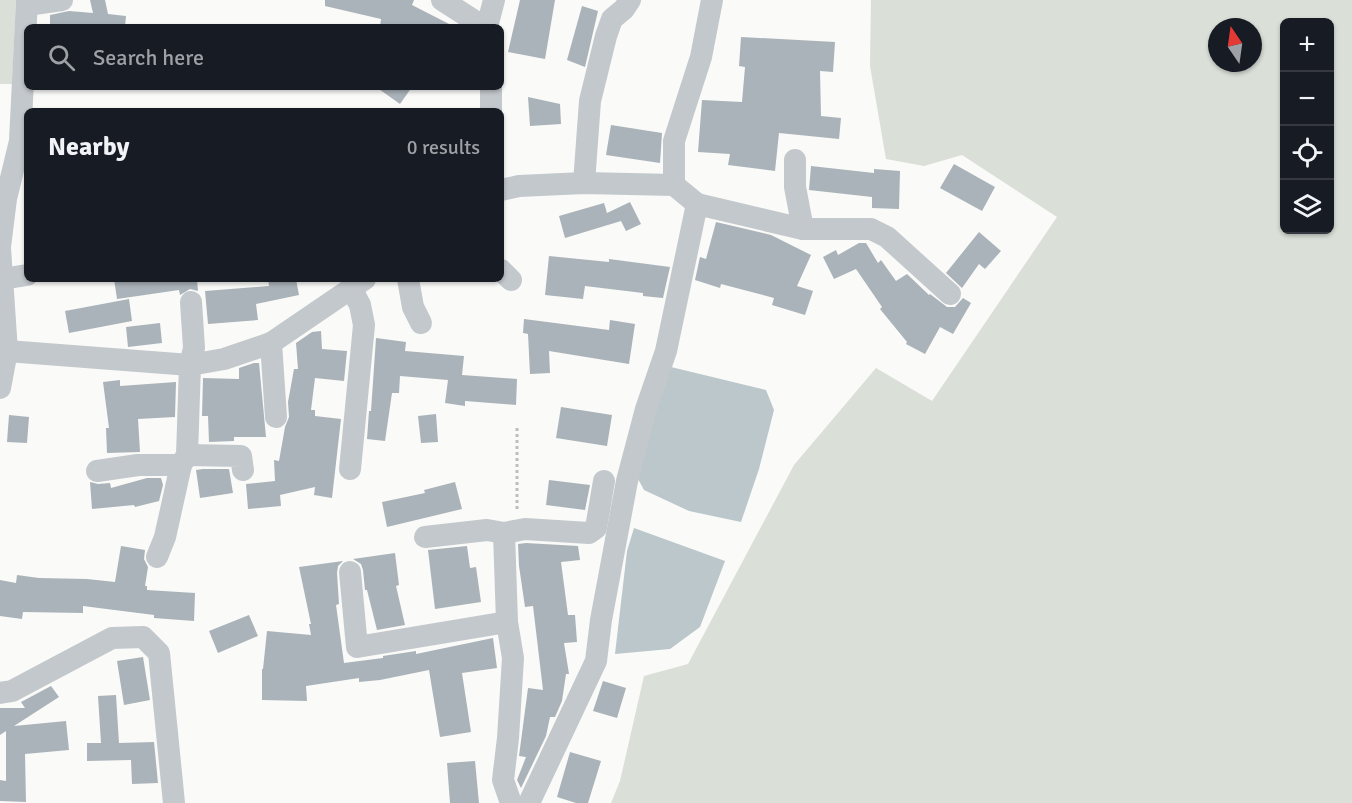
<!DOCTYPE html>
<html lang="en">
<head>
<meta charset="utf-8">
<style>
  :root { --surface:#171b24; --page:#20242c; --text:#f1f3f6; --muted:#9ea1a6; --line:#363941 }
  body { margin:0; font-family:Signika,sans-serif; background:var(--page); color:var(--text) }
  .controls { position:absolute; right:18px; top:18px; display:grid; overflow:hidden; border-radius:9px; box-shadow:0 2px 4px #0004 }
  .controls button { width:54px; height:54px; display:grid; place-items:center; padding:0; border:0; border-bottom:2px solid var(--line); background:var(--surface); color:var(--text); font:30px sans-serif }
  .compass { position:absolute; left:1208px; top:18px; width:54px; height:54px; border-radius:50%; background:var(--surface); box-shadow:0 2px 4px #0004; rotate:347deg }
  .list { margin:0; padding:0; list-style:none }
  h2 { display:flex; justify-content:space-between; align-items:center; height:78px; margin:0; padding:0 24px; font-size:26px }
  h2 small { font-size:20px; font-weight:400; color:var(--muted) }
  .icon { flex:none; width:33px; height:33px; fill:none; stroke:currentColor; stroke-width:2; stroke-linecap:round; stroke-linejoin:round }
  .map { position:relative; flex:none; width:1352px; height:803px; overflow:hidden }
  .search { position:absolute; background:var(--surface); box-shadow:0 2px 4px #0004; left:24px; top:24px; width:480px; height:66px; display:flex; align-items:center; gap:15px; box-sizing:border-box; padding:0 21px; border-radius:9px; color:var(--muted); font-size:22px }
  .panel { position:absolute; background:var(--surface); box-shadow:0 2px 4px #0004; left:24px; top:108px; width:480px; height:174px; border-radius:9px }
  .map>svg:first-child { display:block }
  .green { fill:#dadfd7; fill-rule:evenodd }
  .water { fill:#bbc7cb }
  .building { fill:#aab3b9 }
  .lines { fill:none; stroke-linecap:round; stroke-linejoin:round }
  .path { stroke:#bbbfc2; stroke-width:3; stroke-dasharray:3 3; stroke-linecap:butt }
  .minor { stroke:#c3c8cc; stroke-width:22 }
</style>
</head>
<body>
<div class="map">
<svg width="1352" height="803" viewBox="0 0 1352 803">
  <rect width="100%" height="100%" fill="#fafaf8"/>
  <g class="green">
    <path d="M 0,0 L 16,0 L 12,84 L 0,84 Z"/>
    <path d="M 871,0 L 1352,0 L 1352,803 L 611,803 L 620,781 L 644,676 L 688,664 L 794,465 L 876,368 L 932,401 L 1057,217 L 962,155 L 924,166 L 886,159 L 870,66 ZM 1284,22 L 1330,22 L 1330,230 L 1284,230 ZM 1217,27 L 1253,27 L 1253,63 L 1217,63 Z"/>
  </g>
  <g class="water">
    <path d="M 671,367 L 766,390 L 774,410 L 759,469 L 741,522 L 689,511 L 644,490 L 637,477 L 655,398 Z"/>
    <path d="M 634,528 L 725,561 L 700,627 L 670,649 L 615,654 L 627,551 Z"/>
  </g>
  <g class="building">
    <path d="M 90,0 L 105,0 L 108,14 L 126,16 L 125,27 L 50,27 L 50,15 L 69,11 L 93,13 Z"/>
    <path d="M 325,0 L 414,0 L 412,5 L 455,27 L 380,27 L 381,19 L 325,6 Z"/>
    <path d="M 520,0 L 555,0 L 545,59 L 508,52 Z"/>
    <path d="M 582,6 L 598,11 L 585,67 L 567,60 Z"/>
    <path d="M 741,37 L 835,42 L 833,72 L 820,71 L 821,116 L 841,118 L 839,139 L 779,133 L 775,171 L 728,165 L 730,154 L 698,152 L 702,100 L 742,102 L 745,67 L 739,66 Z"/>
    <path d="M 376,87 L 412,87 L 400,104 Z"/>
    <path d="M 528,97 L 560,104 L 561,124 L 530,126 Z"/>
    <path d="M 611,125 L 662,133 L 660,163 L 606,155 Z"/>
    <path d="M 954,164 L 995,187 L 982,211 L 940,188 Z"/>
    <path d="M 811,166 L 874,173 L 874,169 L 900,171 L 899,209 L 872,208 L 872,197 L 809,190 Z"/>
    <path d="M 630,202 L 641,224 L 626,231 L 621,221 L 565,238 L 559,216 L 604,203 L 607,213 Z"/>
    <path d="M 716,222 L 771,235 L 811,255 L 797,286 L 813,291 L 805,315 L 772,305 L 774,298 L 721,284 L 720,288 L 695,280 L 700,257 L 706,259 Z"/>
    <path d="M 979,232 L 1001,251 L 985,269 L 979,264 L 962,288 L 946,273 Z"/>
    <path d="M 859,243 L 866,243 L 878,263 L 881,260 L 896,281 L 907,274 L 929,295 L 930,294 L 947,307 L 955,307 L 963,298 L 971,303 L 953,334 L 940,327 L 925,354 L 906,344 L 907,342 L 880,309 L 882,307 L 856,269 L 834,279 L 823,257 L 836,250 L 838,255 Z"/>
    <path d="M 549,256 L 609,262 L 609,259 L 670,267 L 663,298 L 643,296 L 643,293 L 585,286 L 583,299 L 545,295 Z"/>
    <path d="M 114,279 L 197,279 L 198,291 L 190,289 L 180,295 L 179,290 L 117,299 Z"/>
    <path d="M 268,279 L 296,279 L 299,295 L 256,304 L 258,320 L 208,324 L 205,291 L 269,286 Z"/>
    <path d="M 129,299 L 132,321 L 69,333 L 65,311 Z"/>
    <path d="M 524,319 L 609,330 L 610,320 L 635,324 L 629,364 L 549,351 L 550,373 L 530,374 L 528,334 L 523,333 Z"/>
    <path d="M 160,323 L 162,343 L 128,347 L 126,327 Z"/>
    <path d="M 321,331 L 322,349 L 347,351 L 344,381 L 315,378 L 311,410 L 315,410 L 315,416 L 341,419 L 332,498 L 314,495 L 315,487 L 280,495 L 281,506 L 248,509 L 246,484 L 275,481 L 274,460 L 279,461 L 285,427 L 289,417 L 288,402 L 294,369 L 298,369 L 296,343 L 312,332 Z"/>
    <path d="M 376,338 L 406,342 L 405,351 L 464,356 L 462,375 L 517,379 L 516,405 L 465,401 L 465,406 L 445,403 L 448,380 L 400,376 L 399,393 L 392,393 L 385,441 L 367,439 L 369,411 L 371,411 Z"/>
    <path d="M 254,363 L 259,363 L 266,437 L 234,437 L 234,441 L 209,442 L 208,416 L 202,416 L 203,378 L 239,379 L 239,368 Z"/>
    <path d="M 120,380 L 120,386 L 176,382 L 175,417 L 138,419 L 140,452 L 107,453 L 106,428 L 109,428 L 103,382 Z"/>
    <path d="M 561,407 L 612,415 L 607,446 L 556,438 Z"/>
    <path d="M 436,414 L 438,442 L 421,443 L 418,416 Z"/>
    <path d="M 9,415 L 29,417 L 27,443 L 7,442 Z"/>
    <path d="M 203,469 L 229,469 L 233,493 L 200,498 L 196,470 Z"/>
    <path d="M 147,478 L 161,478 L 163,485 L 159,501 L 135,507 L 134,505 L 92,509 L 90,482 L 98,484 L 110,483 L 111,488 Z"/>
    <path d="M 549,480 L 590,485 L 585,510 L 546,505 Z"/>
    <path d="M 455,482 L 462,509 L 387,527 L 382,502 L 425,493 L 424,490 Z"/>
    <path d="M 526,543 L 578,546 L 580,560 L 561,562 L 568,615 L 575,615 L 577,642 L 564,643 L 569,674 L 566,674 L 562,701 L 555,717 L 550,717 L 546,736 L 521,788 L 517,780 L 526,757 L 519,756 L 528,688 L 543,690 L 533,606 L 525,607 L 519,566 L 518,544 Z"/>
    <path d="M 121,546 L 145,550 L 144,559 L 148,567 L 145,586 L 147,586 L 147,590 L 195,593 L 194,621 L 154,618 L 154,615 L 83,606 L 83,613 L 23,612 L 22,619 L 0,616 L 0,580 L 16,583 L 17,575 L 39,578 L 87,579 L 115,582 Z"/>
    <path d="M 467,546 L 470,568 L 476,567 L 481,602 L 435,609 L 428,550 Z"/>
    <path d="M 395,553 L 399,585 L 396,586 L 405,625 L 377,630 L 367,590 L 365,590 L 363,570 L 361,564 L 353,559 Z"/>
    <path d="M 343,561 L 338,566 L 337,573 L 339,604 L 336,605 L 344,663 L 383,658 L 383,656 L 416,651 L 416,654 L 493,638 L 497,668 L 462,673 L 471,732 L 440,737 L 429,670 L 380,680 L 359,682 L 359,678 L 306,686 L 307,701 L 262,700 L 262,669 L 263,669 L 267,631 L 311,635 L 309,624 L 311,624 L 299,567 Z"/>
    <path d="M 249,615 L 258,636 L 218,653 L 209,631 Z"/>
    <path d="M 143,657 L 150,700 L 124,705 L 117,661 Z"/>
    <path d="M 603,681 L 626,688 L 617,718 L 593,711 Z"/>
    <path d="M 51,686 L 59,697 L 14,726 L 66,721 L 69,750 L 25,754 L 26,802 L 0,801 L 0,780 L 6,781 L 6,731 L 0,735 L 0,708 L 25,708 L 21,702 Z"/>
    <path d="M 116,695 L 119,743 L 154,742 L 158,783 L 132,784 L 131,760 L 87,761 L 87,743 L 101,743 L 98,696 Z"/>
    <path d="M 570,752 L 601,761 L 588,803 L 576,803 L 557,797 Z"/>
    <path d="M 475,761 L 479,803 L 450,803 L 447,763 Z"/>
  </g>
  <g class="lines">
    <path class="path" d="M 517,428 L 517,512"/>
    <g class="minor">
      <path d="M 442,0 L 484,27"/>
      <path d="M 27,5 L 62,0"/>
      <path d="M 487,27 L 494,0"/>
      <path d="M 491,87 L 491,111"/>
      <path d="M 795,160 L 795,187 L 803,229"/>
      <path d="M 584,183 L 590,101 L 606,36 L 612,19 L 624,9 L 630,0"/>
      <path d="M 674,185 L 674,141 L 701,57 L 712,0"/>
      <path d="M 501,190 L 519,186 L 584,183 L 674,185 L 697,204 L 666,351 L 646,409 L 627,481 L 601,620 L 596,661 L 529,803"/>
      <path d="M 697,204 L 803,229 L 871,229 L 887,237 L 950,294"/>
      <path d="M 0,247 L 6,199 L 20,141 L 27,0"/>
      <path d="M 0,248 L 7,351 L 0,388"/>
      <path d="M 501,270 L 511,280"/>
      <path d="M 2,279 L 27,275"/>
      <path d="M 408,279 L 413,307 L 421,323"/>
      <path d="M 271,343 L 276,417"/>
      <path d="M 0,347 L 7,351 L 190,365 L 224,359 L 271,343 L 365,279"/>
      <path d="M 187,455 L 241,456 L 243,470"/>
      <path d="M 350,469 L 364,325 L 360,305 L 352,290"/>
      <path d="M 97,471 L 138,465 L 181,465"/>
      <path d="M 504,533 L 507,622 L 513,658 L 508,738 L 503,780 L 511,803"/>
      <path d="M 425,537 L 487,530 L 504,533 L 525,529 L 589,533 L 596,528 L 604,481"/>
      <path d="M 157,557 L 165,537 L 181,465 L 187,455 L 190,365 L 194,348 L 191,302"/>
      <path d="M 350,572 L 357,647 L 507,622"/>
      <path d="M 0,693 L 12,691 L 112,638 L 143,637 L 159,653 L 174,803"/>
    </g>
  </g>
</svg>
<div class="controls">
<button>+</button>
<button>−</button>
<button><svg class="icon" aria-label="locate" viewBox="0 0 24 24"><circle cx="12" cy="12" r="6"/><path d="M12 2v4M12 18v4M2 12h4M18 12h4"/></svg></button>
<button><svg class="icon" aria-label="layers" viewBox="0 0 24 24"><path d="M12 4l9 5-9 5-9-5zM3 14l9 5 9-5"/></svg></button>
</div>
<svg class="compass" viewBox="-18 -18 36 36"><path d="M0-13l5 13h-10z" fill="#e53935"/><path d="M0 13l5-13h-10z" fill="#9ea1a6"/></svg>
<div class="search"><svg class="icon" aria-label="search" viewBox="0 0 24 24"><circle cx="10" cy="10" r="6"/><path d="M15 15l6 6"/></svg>Search here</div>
<section class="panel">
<h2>Nearby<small>0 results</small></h2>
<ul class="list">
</ul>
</section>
</div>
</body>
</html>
